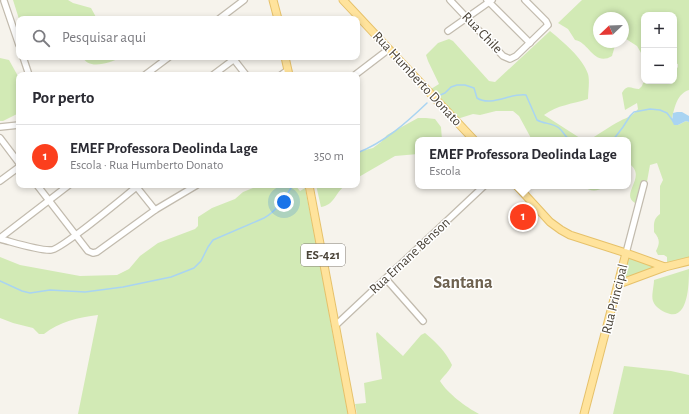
<!DOCTYPE html>
<html lang="pt">
<head>
<meta charset="utf-8">
<style>
  :root { --surface:#fff; --page:#f2f2f3; --text:#2b2b33; --muted:#7c7c81; --line:#e1e1e2; --accent:#fc3f1d }
  body { margin:0; font-family:"Alegreya Sans",sans-serif; background:var(--page); color:var(--text) }
  .controls { position:absolute; right:12px; top:12px; display:grid; overflow:hidden; border-radius:8px; box-shadow:0 2px 6px #0003 }
  .controls button { width:36px; height:36px; display:grid; place-items:center; padding:0; border:0; border-bottom:1px solid var(--line); background:var(--surface); color:var(--text); font:20px sans-serif }
  .compass { position:absolute; left:593px; top:12px; width:36px; height:36px; border-radius:50%; background:var(--surface); box-shadow:0 2px 6px #0003; rotate:247deg }
  .you { position:absolute; left:284px; top:202px; width:14px; height:14px; margin:-10px; border:3px solid #fff; border-radius:50%; background:#1a73e8; box-shadow:0 0 0 6px #1a73e833 }
  .badge { display:grid; place-items:center; width:26px; height:26px; border-radius:50%; background:var(--accent); color:#fff; font-size:13px; font-weight:700 }
  .pin { position:absolute; translate:-50% -50%; border:2px solid #fff; box-shadow:0 1px 4px #0006 }
  .popup { position:absolute; left:415px; top:137px; width:216px; height:52px; box-sizing:border-box; display:grid; place-content:center; border-radius:8px; background:var(--surface); filter:drop-shadow(0 1px 3px #0005); font-size:13px; white-space:nowrap; color:var(--muted) }
  .popup b { font-size:15px; color:var(--text) }
  .popup::after { content:''; position:absolute; left:50%; top:100%; margin-left:-8px; border:8px solid transparent; border-top-color:var(--surface) }
  .list { margin:0; padding:0; list-style:none }
  h2 { display:flex; justify-content:space-between; align-items:center; height:52px; margin:0; padding:0 16px; font-size:17px }
  h2 small { font-size:13px; font-weight:400; color:var(--muted) }
  .list li { display:grid; grid-template-columns:26px 1fr auto; gap:12px; align-items:center; box-sizing:border-box; height:64px; padding:0 16px; border-top:1px solid var(--line) }
  .list b { display:block; font-size:15px; white-space:nowrap }
  .list p { margin:0; font-size:13px; white-space:nowrap; color:var(--muted) }
  .list em { font-size:13px; font-style:normal; color:var(--muted) }
  .icon { flex:none; width:22px; height:22px; fill:none; stroke:currentColor; stroke-width:2; stroke-linecap:round; stroke-linejoin:round }
  .map { position:relative; flex:none; width:689px; height:414px; overflow:hidden }
  .search { position:absolute; background:var(--surface); box-shadow:0 2px 6px #0003; left:16px; top:16px; width:344px; height:44px; display:flex; align-items:center; gap:10px; box-sizing:border-box; padding:0 14px; border-radius:8px; color:var(--muted); font-size:15px }
  .panel { position:absolute; background:var(--surface); box-shadow:0 2px 6px #0003; left:16px; top:72px; width:344px; height:116px; border-radius:8px }
  .map>svg:first-child { display:block }
  .green { fill:#d2eab5 }
  .water { fill:#a9d4f2 }
  .lines { fill:none; stroke-linecap:round; stroke-linejoin:round }
  .stream { stroke:#a9d4f2; stroke-width:1.5 }
  .minor-casing { stroke:#c2bbae; stroke-width:8 }
  .major-casing { stroke:#e6c16a; stroke-width:9 }
  .minor { stroke:#fff; stroke-width:5.5 }
  .major { stroke:#ffe39c; stroke-width:7 }
  .labels { text-anchor:middle; dominant-baseline:central; stroke-width:3; stroke-linejoin:round; paint-order:stroke }
  .shield { fill:#fff; stroke:#817c74; stroke-width:1 }
  .shield-label { font-size:13px; font-weight:bold; fill:#4b4439 }
  .street-label { font-size:14px; fill:#4b4439; stroke:#fff }
  .district-label { font-size:18px; font-weight:bold; fill:#6e6250; stroke:#fff }
</style>
</head>
<body>
<div class="map">
<svg width="689" height="414" viewBox="0 0 689 414">
  <rect width="100%" height="100%" fill="#f6f3ec"/>
  <g class="green">
    <path d="M 13,0 L 68,0 L 73,3 L 91,8 L 97,19 L 19,19 Z"/>
    <path d="M 582,0 L 689,0 L 689,90 C 677,94 675,106 672,118 L 678,125 L 686,121 L 689,122 L 689,263 L 667,265 L 667,257 L 664,255 L 658,255 L 656,251 C 660,243 660,239 654,232 C 654,224 653,219 660,214 L 660,186 L 663,180 L 657,163 L 650,165 L 644,198 L 642,201 L 635,203 C 619,194 649,176 628,163 L 628,140 L 589,140 C 599,134 610,126 620,121 C 628,117 633,116 638,109 L 637,103 L 625,110 L 622,93 C 627,83 632,89 639,89 L 642,86 L 643,83 L 651,81 L 674,81 L 674,72 L 678,67 L 678,64 L 674,63 L 674,15 L 644,15 L 644,58 L 637,46 L 623,37 L 623,18 L 599,18 L 599,42 L 616,42 L 612,56 C 594,67 589,42 575,40 L 568,29 L 558,23 Z"/>
    <path d="M 550,31 C 562,41 583,58 588,74 C 590,81 588,92 588,99 C 573,104 557,105 544,115 L 583,140 L 532,140 L 519,116 L 513,111 L 496,111 L 480,115 L 473,114 L 457,119 L 431,89 L 439,84 L 428,61 L 426,55 L 438,43 L 449,39 L 453,41 L 489,81 L 495,82 Z"/>
    <path d="M 83,57 L 122,57 C 112,62 88,71 83,57 Z"/>
    <path d="M 0,58 L 9,60 L 19,78 L 19,113 L 3,121 L 0,121 Z"/>
    <path d="M 418,118 L 426,118 L 435,119 L 441,127 L 442,140 L 418,140 L 418,154 L 395,156 L 357,178 L 357,152 L 373,148 L 381,142 L 387,135 Z"/>
    <path d="M 260,185 L 295,185 L 300,191 L 305,188 L 326,291 L 330,320 L 349,414 L 78,414 L 98,315 C 79,317 59,322 44,334 L 39,334 L 33,328 L 13,323 L 0,318 L 0,257 L 20,265 L 80,276 L 117,275 L 129,269 L 140,256 L 158,243 L 195,229 L 198,226 L 198,217 L 212,208 L 235,199 L 243,192 Z"/>
    <path d="M 316,185 L 346,185 C 335,192 335,205 321,207 Z"/>
    <path d="M 583,186 L 605,186 C 597,192 591,192 583,186 Z"/>
    <path d="M 629,256 L 656,267 L 623,279 Z"/>
    <path d="M 689,269 C 689,281 689,322 667,313 C 662,311 655,307 653,301 C 651,296 654,286 654,280 Z"/>
    <path d="M 377,332 L 403,356 L 421,335 L 425,333 C 436,342 446,352 452,365 C 449,372 444,375 440,381 C 447,393 466,407 479,414 L 357,414 L 355,404 L 366,403 L 364,383 L 382,379 L 376,334 Z"/>
    <path d="M 624,366 L 671,371 L 689,375 L 689,414 L 613,414 Z"/>
  </g>
  <path class="water" d="M 677,112 L 682,112 L 689,116 L 689,122 L 686,121 L 678,125 L 674,125 L 672,121 L 673,113 Z"/>
  <g class="lines">
    <g class="stream">
      <path d="M 438,96 L 445,93 L 451,87 L 457,85 L 465,85 L 474,88 L 477,98 C 491,107 510,93 526,95 L 537,120 C 544,124 553,123 559,128 C 563,131 565,137 570,140"/>
      <path d="M 613,140 L 623,127 L 630,116 L 634,112 L 650,109 L 660,110 L 667,113 L 673,121"/>
      <path d="M 357,153 C 385,142 406,123 427,103"/>
      <path d="M 0,281 L 22,291 L 30,293 L 50,290 L 85,292 L 123,287 L 171,277 L 194,268 L 201,261 L 208,247 L 213,240 L 264,218 C 277,211 285,197 293,185"/>
    </g>
    <defs>
      <g id="minor">
        <path d="M 450,0 L 503,56 L 510,59 L 516,56 L 548,25 L 546,21 L 525,0"/>
        <path d="M 487,0 L 530,43"/>
        <path d="M 4,1 L 19,45"/>
        <path d="M 219,19 L 244,0"/>
        <path d="M 448,31 L 492,0"/>
        <path d="M 23,57 L 29,75"/>
        <path d="M 232,57 L 246,75"/>
        <path d="M 145,75 L 169,57"/>
        <path d="M 213,75 L 237,57"/>
        <path d="M 281,75 L 288,70"/>
        <path d="M 355,75 L 389,49"/>
        <path d="M 0,127 L 19,125"/>
        <path d="M 0,138 L 19,163"/>
        <path d="M 0,181 L 19,167"/>
        <path d="M 37,185 L 88,251 L 93,253 L 97,252 L 155,210 L 197,185"/>
        <path d="M 135,185 L 155,210"/>
        <path d="M 0,238 L 69,185"/>
        <path d="M 0,239 C 12,242 40,251 51,250 C 61,250 126,195 139,185"/>
        <path d="M 626,253 L 644,184"/>
        <path d="M 386,279 L 423,321"/>
        <path d="M 336,325 L 484,186"/>
      </g>
      <g id="major">
        <path d="M 273,0 L 278,19"/>
        <path d="M 343,0 L 474,140"/>
        <path d="M 285,57 L 289,75"/>
        <path d="M 309,185 L 352,414"/>
        <path d="M 517,186 L 550,222 L 561,230 L 570,235 L 626,253 L 665,267"/>
        <path d="M 619,284 L 665,267 L 689,261"/>
        <path d="M 584,414 L 626,253"/>
      </g>
    </defs>
    <use href="#minor" class="minor-casing"/>
    <use href="#major" class="major-casing"/>
    <use href="#minor" class="minor"/>
    <use href="#major" class="major"/>
  </g>
  <g class="labels">
    <rect class="shield" x="301" y="244" width="44" height="22" rx="3"/>
    <g class="shield-label">
      <text x="323" y="255">ES-421</text>
    </g>
    <g class="street-label">
      <text transform="translate(482 33) rotate(46)">Rua Chile</text>
      <text transform="translate(417 79) rotate(47)">Rua Humberto Donato</text>
      <text transform="translate(410 256) rotate(-43)">Rua Ernane Benson</text>
      <text transform="translate(615 299) rotate(-76)">Rua Principal</text>
    </g>
    <g class="district-label">
      <text x="463" y="283">Santana</text>
    </g>
  </g>
</svg>
<div class="controls">
<button>+</button>
<button>−</button>
</div>
<svg class="compass" viewBox="-18 -18 36 36"><path d="M0-13l5 13h-10z" fill="#e53935"/><path d="M0 13l5-13h-10z" fill="#7c7c81"/></svg>
<div class="you"></div>
<div class="pin badge" style="left:523px;top:217px">1</div>
<div class="popup"><b>EMEF Professora Deolinda Lage</b>Escola</div>
<div class="search"><svg class="icon" aria-label="search" viewBox="0 0 24 24"><circle cx="10" cy="10" r="6"/><path d="M15 15l6 6"/></svg>Pesquisar aqui</div>
<section class="panel">
<h2>Por perto<small></small></h2>
<ul class="list">
<li><span class="badge">1</span><div><b>EMEF Professora Deolinda Lage</b><p>Escola · Rua Humberto Donato</p></div><em>350 m</em></li>
</ul>
</section>
</div>
</body>
</html>
